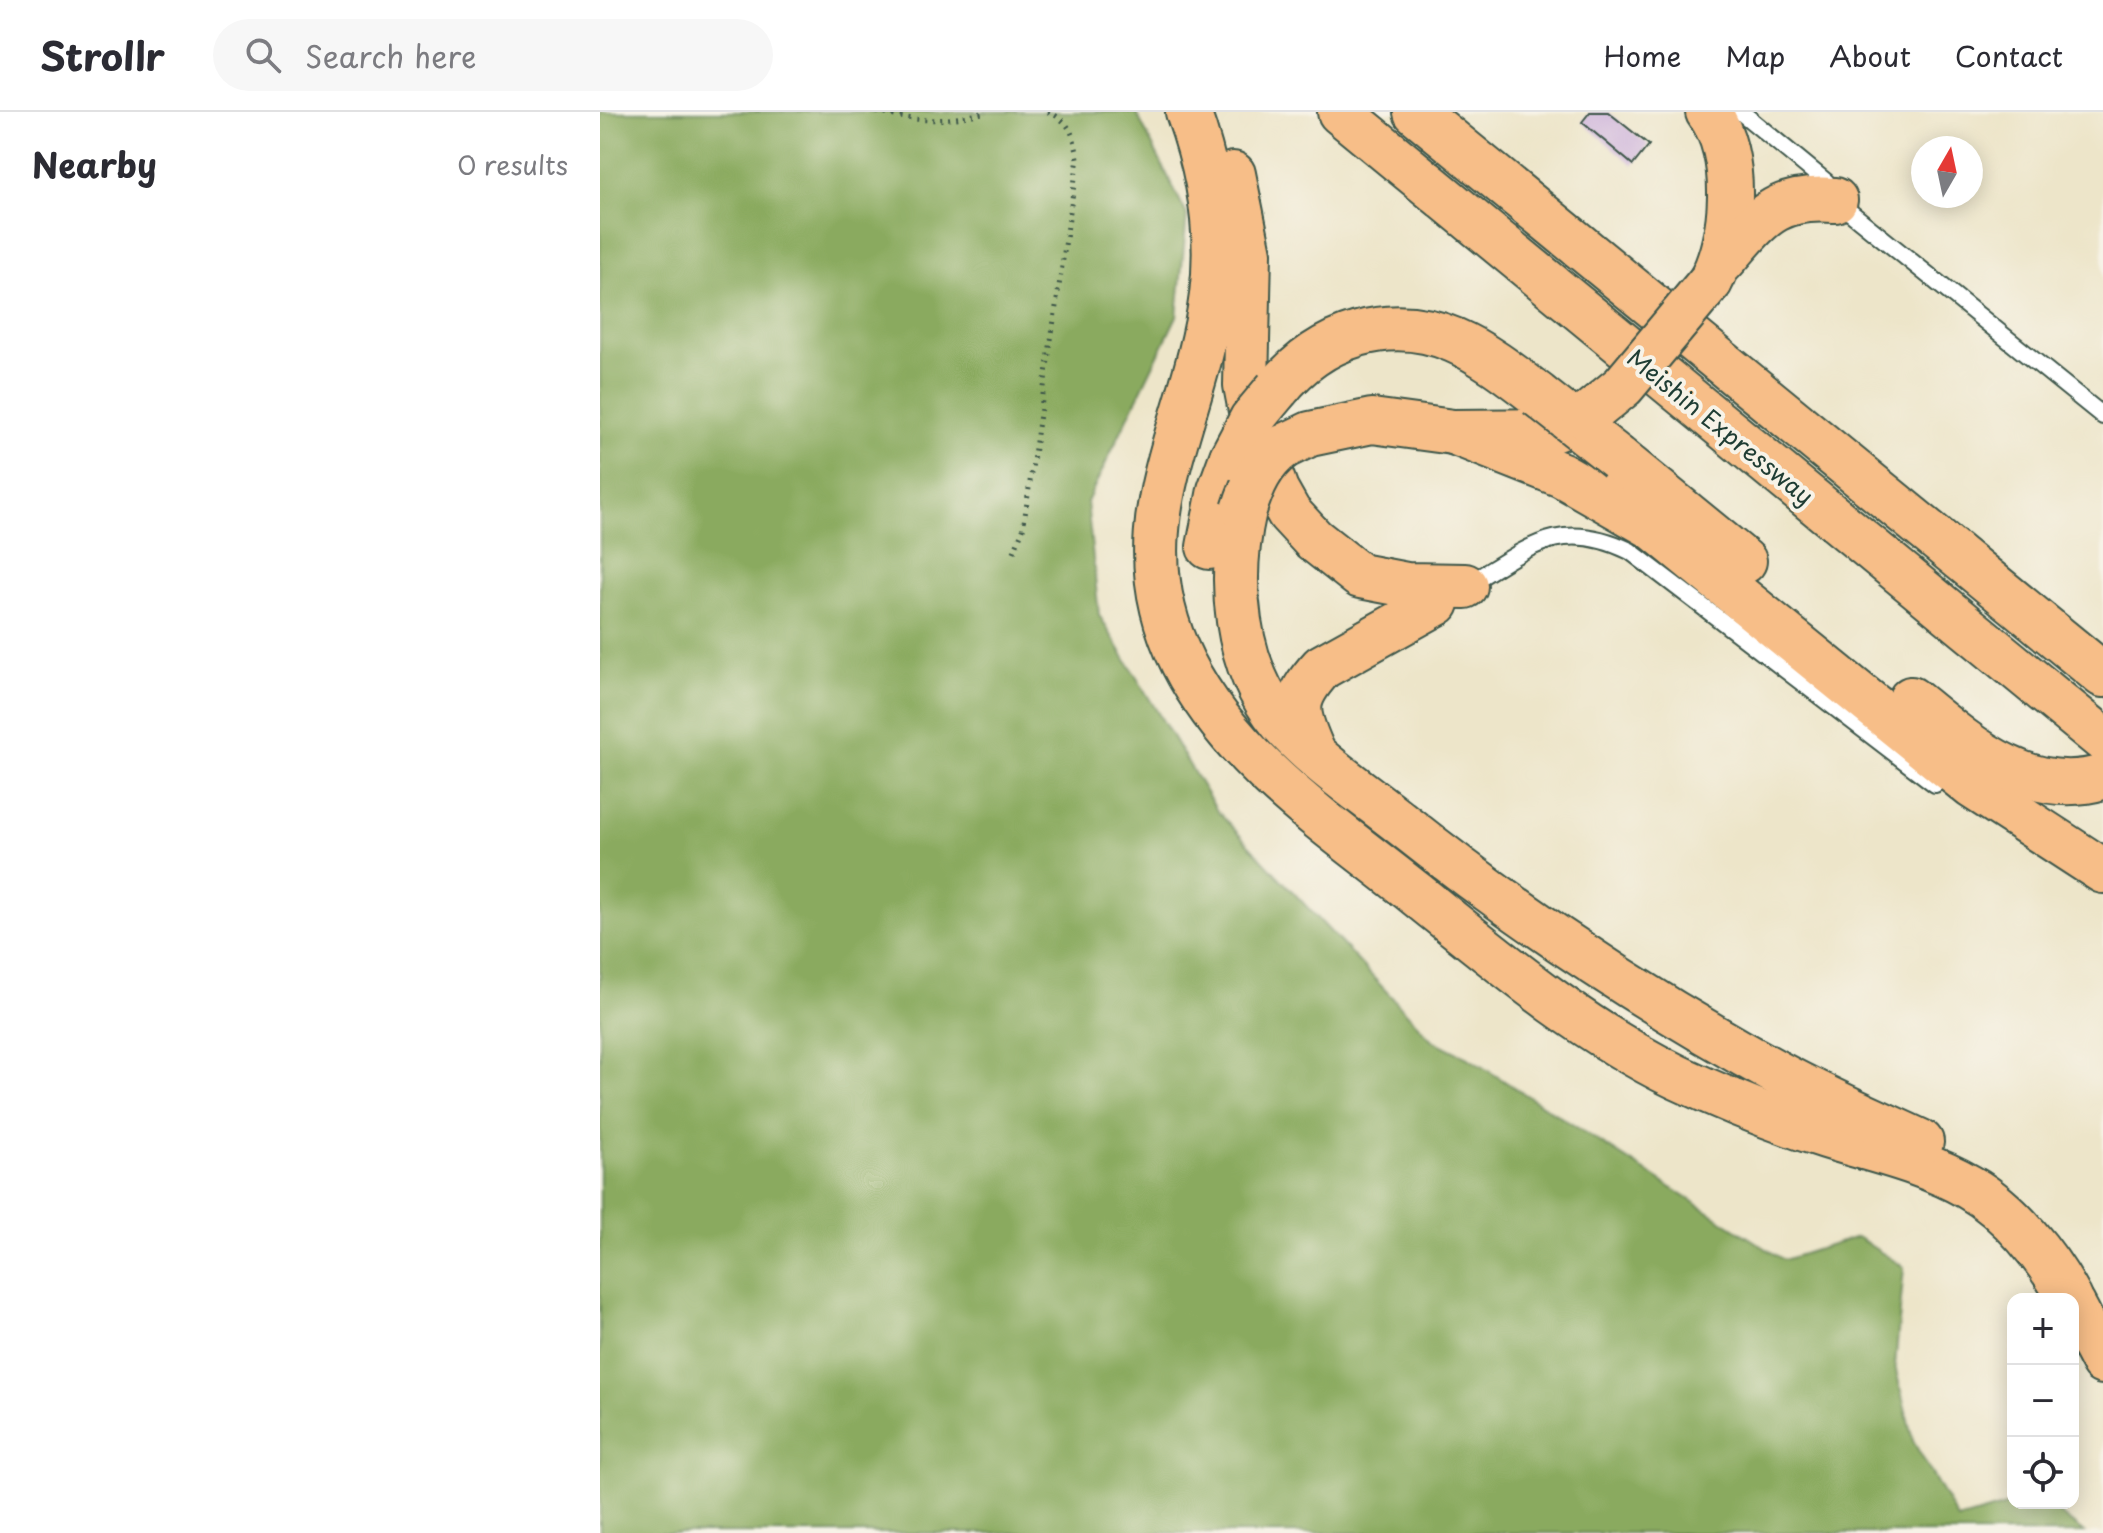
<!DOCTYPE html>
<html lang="en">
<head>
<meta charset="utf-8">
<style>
  :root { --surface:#fff; --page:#f7f7f7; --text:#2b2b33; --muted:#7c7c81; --line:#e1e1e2 }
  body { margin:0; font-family:"Playpen Sans",sans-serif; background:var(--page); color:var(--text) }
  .controls { position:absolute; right:24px; bottom:24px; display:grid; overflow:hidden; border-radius:16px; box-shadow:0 4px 20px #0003 }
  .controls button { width:72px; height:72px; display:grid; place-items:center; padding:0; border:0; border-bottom:2px solid var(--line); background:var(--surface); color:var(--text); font:40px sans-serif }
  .compass { position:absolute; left:1311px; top:24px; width:72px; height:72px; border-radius:50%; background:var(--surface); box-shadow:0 4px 20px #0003; rotate:9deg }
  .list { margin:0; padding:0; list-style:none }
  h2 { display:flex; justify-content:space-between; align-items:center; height:104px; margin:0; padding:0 32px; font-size:34px }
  h2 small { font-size:26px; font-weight:400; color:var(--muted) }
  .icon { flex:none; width:44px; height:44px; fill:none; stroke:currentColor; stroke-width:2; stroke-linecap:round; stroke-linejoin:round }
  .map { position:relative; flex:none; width:1503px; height:1421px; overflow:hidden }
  header { display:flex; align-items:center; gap:48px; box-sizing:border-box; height:112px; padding:0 40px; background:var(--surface); border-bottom:2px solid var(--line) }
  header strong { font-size:38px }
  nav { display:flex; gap:44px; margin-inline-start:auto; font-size:28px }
  .search { width:560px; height:72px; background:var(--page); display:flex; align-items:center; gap:20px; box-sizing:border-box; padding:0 28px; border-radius:44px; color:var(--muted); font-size:30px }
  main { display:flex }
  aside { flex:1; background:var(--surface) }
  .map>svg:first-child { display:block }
  .forest { fill:#8aaa5e; stroke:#547449; stroke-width:2 }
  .building { fill:#ccb1da }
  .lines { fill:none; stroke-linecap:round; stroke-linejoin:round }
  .service-casing { stroke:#3e564a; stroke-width:20 }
  .motorway-casing { stroke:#3e564a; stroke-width:48 }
  .path { stroke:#3e564a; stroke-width:5; stroke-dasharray:2 6; stroke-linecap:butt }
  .service { stroke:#fff; stroke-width:16 }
  .motorway { stroke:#f7be88; stroke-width:44 }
  .motorway-bridge-casing { stroke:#3e564a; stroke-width:48; stroke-linecap:butt }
  .motorway-bridge { stroke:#f7be88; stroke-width:44 }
  .labels { text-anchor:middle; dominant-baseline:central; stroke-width:8; stroke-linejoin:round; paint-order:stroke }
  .street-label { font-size:24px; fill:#1f3d34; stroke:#f7f3e8 }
</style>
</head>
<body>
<header>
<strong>Strollr</strong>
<div class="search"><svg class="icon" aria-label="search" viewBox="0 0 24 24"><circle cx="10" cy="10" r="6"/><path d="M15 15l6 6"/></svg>Search here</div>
<nav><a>Home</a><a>Map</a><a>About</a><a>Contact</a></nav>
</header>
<main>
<aside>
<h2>Nearby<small>0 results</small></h2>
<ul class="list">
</ul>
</aside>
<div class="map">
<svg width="1503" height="1421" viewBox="0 0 1503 1421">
  <rect width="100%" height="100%" fill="#f7f3e8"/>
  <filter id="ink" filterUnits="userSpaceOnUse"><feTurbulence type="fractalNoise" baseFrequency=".0125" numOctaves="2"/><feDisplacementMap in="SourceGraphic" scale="16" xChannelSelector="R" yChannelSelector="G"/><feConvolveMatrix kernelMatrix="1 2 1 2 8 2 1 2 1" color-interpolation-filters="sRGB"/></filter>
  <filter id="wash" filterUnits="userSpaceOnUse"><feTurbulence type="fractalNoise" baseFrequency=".006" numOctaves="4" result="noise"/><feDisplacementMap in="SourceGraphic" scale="32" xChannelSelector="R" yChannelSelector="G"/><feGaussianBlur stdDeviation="1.8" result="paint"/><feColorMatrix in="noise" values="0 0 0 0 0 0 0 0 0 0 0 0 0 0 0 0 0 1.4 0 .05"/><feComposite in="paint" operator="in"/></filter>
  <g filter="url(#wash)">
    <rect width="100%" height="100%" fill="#ede5c9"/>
    <path class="forest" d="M 0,0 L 536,0 L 587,103 L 577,204 L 487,390 L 499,503 L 617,699 L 832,928 L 870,947 L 1184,1148 L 1257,1125 L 1304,1155 L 1295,1254 L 1313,1329 L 1358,1408 L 1415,1391 L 1446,1391 L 1484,1421 L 0,1421 Z"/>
    <g id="blocks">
      <path class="building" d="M 990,0 L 1008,0 L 1049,33 L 1033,53 L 982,10 Z"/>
    </g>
  </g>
  <g filter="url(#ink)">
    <use href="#blocks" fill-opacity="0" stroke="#3e564a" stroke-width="2"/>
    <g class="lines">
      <defs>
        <g id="service">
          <path d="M 1141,0 L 1226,70 L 1235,88 L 1503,304"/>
          <path d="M 865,474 C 927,438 958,404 1030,439 L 1335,672"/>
        </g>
        <g id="motorway">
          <path d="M 588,0 C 609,58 620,121 612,183 C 595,316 515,415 583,551 C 633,650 730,713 815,781 C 897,847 982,919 1077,965 C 1126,988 1175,1008 1226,1024 C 1274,1039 1326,1050 1369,1075 C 1410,1098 1448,1146 1470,1187"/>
          <path d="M 740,0 L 1503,627"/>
          <path d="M 816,0 L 1503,563"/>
          <path d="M 1108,0 C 1140,41 1134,127 1110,170"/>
          <path d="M 633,62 L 649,141 L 646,273 L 655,320 L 676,378 L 689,401 L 713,427 L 760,464 L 807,473 L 865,474"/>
          <path d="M 1121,151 C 1160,108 1172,83 1235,88"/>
          <path d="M 677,277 C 699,250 724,232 758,222 C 832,201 882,240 938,283"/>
          <path d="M 853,320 L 962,363 L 1053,415 L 1372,674 L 1503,759"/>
          <path d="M 683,335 L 710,322 L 772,309 L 853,320 L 950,319 L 985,305"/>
          <path d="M 1018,346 L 1144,449"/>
          <path d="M 644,398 C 628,468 634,553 682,611 C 714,648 759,678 797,708 C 916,803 1046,889 1179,962 C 1225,987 1274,1008 1321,1030"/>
          <path d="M 609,435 L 620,378 L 632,345"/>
          <path d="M 1311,587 C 1365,631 1427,688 1503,665"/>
          <path d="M 712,638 C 695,599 692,588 722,555 L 837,491"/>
          <path d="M 1473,1193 L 1503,1250"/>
        </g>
      </defs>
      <use href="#service" class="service-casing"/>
      <use href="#motorway" class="motorway-casing"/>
      <g class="path">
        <path d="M 277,0 C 321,11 343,10 387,0"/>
        <path d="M 414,440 L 423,417 L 478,46 C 474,23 470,9 448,0"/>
      </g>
      <use href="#service" class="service"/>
      <use href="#motorway" class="motorway"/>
      <defs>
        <g id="motorway-bridge">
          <path d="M 938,283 L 1018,346"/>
          <path d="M 985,305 L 1023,274 L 1110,170"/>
          <path d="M 632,345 L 652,307 L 677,277"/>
          <path d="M 644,398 C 652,373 661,351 683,335"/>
        </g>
      </defs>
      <use href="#motorway-bridge" class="motorway-bridge-casing"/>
      <use href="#motorway-bridge" class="motorway-bridge"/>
    </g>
  </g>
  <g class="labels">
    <g class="street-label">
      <text transform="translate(1121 314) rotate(39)">Meishin Expressway</text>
    </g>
  </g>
</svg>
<div class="controls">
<button>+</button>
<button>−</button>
<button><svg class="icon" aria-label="locate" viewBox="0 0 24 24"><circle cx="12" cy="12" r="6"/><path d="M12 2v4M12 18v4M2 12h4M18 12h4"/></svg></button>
</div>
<svg class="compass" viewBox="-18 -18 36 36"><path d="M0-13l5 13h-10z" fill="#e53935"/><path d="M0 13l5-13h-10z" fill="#7c7c81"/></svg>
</div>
</main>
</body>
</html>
